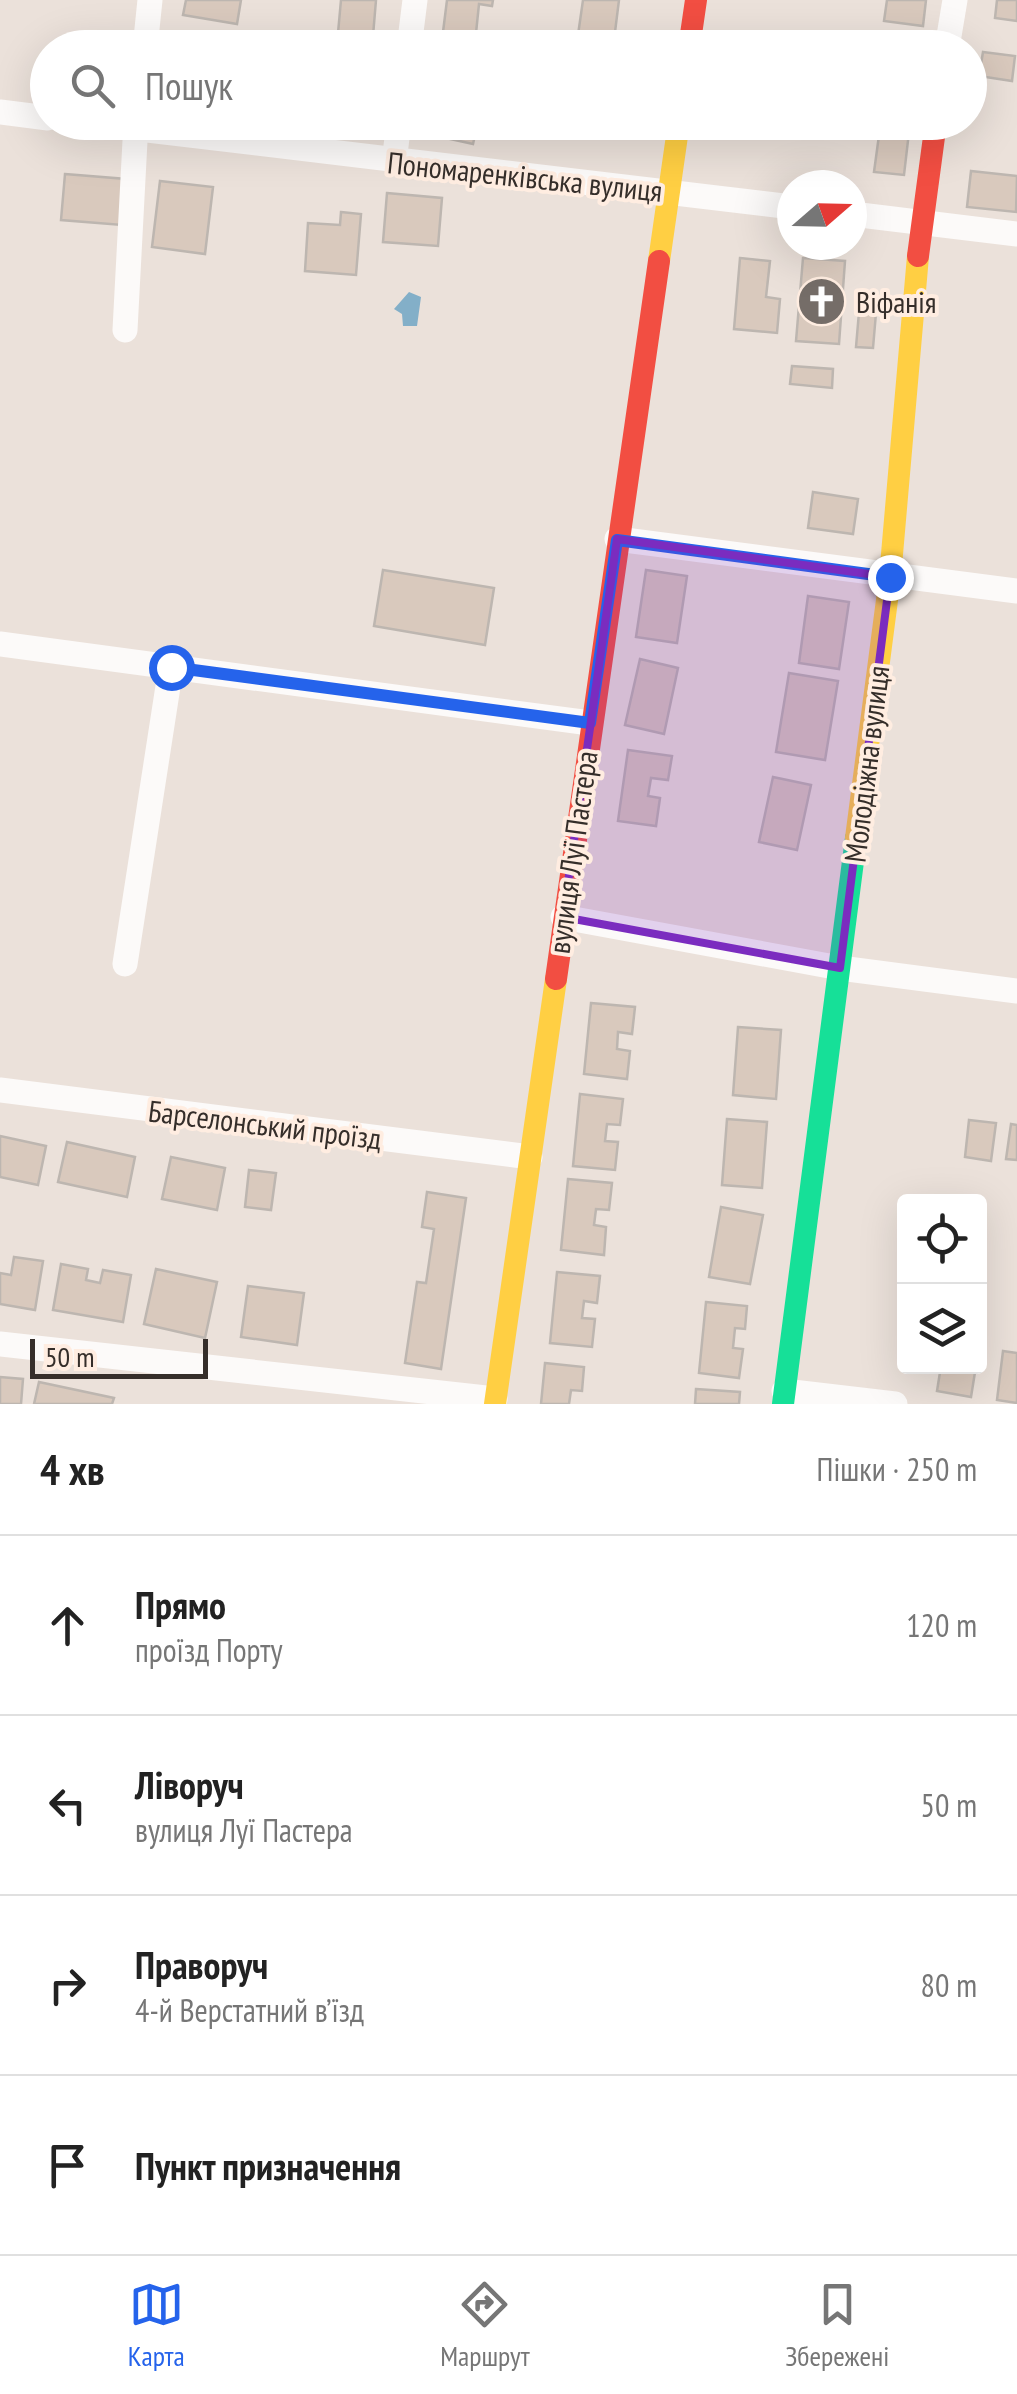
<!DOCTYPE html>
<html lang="uk">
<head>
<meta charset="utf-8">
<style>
  :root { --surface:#fff; --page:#f2f2f2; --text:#222; --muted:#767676; --line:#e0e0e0; --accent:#2563eb }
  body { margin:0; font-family:"PT Sans Narrow",sans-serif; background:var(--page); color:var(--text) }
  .controls { position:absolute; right:30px; bottom:30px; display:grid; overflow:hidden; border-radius:10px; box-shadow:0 10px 40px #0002 }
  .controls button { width:90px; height:90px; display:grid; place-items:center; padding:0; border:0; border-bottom:2px solid var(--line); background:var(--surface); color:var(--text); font:50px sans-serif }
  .compass { position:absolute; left:777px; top:170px; width:90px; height:90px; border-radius:50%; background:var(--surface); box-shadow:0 10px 40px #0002; rotate:70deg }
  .scale { position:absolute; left:30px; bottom:25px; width:178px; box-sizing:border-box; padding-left:10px; border:5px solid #352e2a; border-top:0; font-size:28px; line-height:35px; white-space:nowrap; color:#352e2a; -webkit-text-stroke:8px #ffede1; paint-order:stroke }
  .stop { position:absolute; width:30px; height:30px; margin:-22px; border:8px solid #2563eb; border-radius:50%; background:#fff }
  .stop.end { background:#2563eb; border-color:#fff; box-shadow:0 2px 10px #0008 }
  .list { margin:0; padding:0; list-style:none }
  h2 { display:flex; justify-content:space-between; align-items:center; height:130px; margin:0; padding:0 40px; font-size:42px }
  h2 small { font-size:32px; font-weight:400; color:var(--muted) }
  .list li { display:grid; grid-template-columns:65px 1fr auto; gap:30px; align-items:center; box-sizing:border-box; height:180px; padding:0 40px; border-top:2px solid var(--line) }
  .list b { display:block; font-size:38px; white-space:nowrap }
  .list p { margin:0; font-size:32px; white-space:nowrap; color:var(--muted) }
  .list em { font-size:32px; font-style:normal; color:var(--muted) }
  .icon { flex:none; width:55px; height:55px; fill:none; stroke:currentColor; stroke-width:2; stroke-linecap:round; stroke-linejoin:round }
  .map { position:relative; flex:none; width:1017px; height:1404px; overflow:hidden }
  .search { position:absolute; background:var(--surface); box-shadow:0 10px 40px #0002; left:30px; right:30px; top:30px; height:110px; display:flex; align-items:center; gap:25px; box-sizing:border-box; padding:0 35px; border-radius:55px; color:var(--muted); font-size:38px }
  .sheet { height:850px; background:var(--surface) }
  nav { display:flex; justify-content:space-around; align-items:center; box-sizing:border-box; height:140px; border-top:2px solid var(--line); background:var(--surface); font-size:28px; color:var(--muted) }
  nav a { display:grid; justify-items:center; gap:5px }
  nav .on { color:var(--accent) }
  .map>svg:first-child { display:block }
  .water { fill:#83afc8 }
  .building { fill:#d9c9bd; stroke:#bdb6b0; stroke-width:2.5 }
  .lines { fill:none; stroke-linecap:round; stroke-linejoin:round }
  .street { stroke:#fcfaf9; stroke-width:25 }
  .fast { stroke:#16e098; stroke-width:22 }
  .slow { stroke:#ffcf43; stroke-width:22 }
  .jam { stroke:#f24e42; stroke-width:22 }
  .route { stroke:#2563eb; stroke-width:12 }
  .marked { fill:#7b2cbf; fill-opacity:0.2; stroke:#7b2cbf; stroke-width:8; stroke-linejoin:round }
  .labels { text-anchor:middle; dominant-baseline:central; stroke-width:8; stroke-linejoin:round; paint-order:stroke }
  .street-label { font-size:30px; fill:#352e2a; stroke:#ffede1 }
  .poi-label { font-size:30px; fill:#352e2a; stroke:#ffede1; text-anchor:start }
</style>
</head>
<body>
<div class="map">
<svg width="1017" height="1404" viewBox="0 0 1017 1404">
  <rect width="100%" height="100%" fill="#ebe1da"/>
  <path class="water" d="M 409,292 L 421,297 L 417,326 L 403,326 L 402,314 L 394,309 Z"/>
  <g class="building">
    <path d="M 186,0 L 241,0 L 237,24 L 183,15 Z"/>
    <path d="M 341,0 L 376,0 L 373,36 L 338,33 Z"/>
    <path d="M 447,0 L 493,0 L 492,6 L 479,4 L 476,33 L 487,35 L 486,48 L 441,48 Z"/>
    <path d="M 583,0 L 619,0 L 614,40 L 578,35 Z"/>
    <path d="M 887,0 L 926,0 L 923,26 L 884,21 Z"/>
    <path d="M 997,0 L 1017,0 L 1017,21 L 995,18 Z"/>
    <path d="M 181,41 L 230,42 L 230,48 L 181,48 Z"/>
    <path d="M 983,52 L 1015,56 L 1012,81 L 979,76 Z"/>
    <path d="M 320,122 L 368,122 L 368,129 L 320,125 Z"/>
    <path d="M 425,122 L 478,122 L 473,144 L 423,133 Z"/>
    <path d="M 880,128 L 909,132 L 904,175 L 874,172 Z"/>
    <path d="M 971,171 L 1017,176 L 1016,212 L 967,207 Z"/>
    <path d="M 65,174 L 126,179 L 122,225 L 61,220 Z"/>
    <path d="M 160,181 L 213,187 L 205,254 L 152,247 Z"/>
    <path d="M 387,193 L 442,198 L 438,246 L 383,242 Z"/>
    <path d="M 341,212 L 361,214 L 356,275 L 305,271 L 308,223 L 340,225 Z"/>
    <path d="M 740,258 L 770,261 L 766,297 L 780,299 L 777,333 L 734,329 Z"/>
    <path d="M 803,258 L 845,261 L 839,344 L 796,341 Z"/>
    <path d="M 859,312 L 876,313 L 873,348 L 856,347 Z"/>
    <path d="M 792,366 L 833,369 L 832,388 L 790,384 Z"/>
    <path d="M 813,492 L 858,499 L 853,534 L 808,528 Z"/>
    <path d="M 383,570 L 494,588 L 485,645 L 374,626 Z"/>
    <path d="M 646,570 L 687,576 L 677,643 L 636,637 Z"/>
    <path d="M 808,596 L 849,602 L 839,669 L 799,663 Z"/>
    <path d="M 640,659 L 678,668 L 664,734 L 625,725 Z"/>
    <path d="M 789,673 L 838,681 L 825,760 L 776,752 Z"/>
    <path d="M 628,750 L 672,756 L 668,780 L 651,778 L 648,796 L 660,798 L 656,826 L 618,821 Z"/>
    <path d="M 773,777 L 811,785 L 797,850 L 759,842 Z"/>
    <path d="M 591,1003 L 635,1007 L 632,1034 L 618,1032 L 617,1049 L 630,1051 L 627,1079 L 584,1074 Z"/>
    <path d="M 738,1027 L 781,1030 L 776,1099 L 733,1095 Z"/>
    <path d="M 580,1094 L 623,1099 L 620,1125 L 607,1124 L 605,1141 L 618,1142 L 615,1170 L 573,1166 Z"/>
    <path d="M 727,1119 L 767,1122 L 762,1188 L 722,1185 Z"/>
    <path d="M 969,1120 L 996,1123 L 991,1161 L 965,1157 Z"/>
    <path d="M 1011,1124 L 1017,1125 L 1017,1160 L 1006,1159 Z"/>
    <path d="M 0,1136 L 46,1146 L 38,1185 L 0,1177 Z"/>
    <path d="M 67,1142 L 135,1157 L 127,1197 L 58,1182 Z"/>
    <path d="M 171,1157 L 225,1168 L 217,1210 L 162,1199 Z"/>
    <path d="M 249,1170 L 276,1173 L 271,1210 L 245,1207 Z"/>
    <path d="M 568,1179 L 612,1183 L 609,1210 L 596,1209 L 594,1225 L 606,1227 L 604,1255 L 561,1250 Z"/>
    <path d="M 427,1192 L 466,1198 L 441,1369 L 405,1363 L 417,1282 L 426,1283 L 434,1229 L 422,1227 Z"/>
    <path d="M 721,1207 L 763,1215 L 750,1284 L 709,1277 Z"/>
    <path d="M 14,1257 L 43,1261 L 35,1310 L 0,1304 L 0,1273 L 11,1275 Z"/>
    <path d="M 61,1264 L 88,1269 L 86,1280 L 100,1283 L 103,1270 L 131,1275 L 123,1322 L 53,1310 Z"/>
    <path d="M 156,1269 L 217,1282 L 205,1338 L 144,1324 Z"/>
    <path d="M 557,1272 L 600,1276 L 597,1303 L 584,1301 L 582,1318 L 595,1319 L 592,1347 L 550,1343 Z"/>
    <path d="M 248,1286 L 304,1293 L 297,1345 L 241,1337 Z"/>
    <path d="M 706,1302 L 747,1306 L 745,1329 L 735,1328 L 733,1348 L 743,1349 L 739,1378 L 699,1373 Z"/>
    <path d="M 1003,1351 L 1017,1353 L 1017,1403 L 997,1400 Z"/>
    <path d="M 545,1363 L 584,1367 L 582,1391 L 571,1390 L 569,1404 L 541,1404 Z"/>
    <path d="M 941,1366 L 976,1366 L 971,1397 L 937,1391 Z"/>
    <path d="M 0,1377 L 23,1379 L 21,1404 L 0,1404 Z"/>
    <path d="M 39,1382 L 114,1398 L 112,1404 L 34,1404 Z"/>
    <path d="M 696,1389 L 740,1392 L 739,1404 L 695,1404 Z"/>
  </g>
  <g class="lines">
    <g class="street">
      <path d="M 145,48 L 150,0"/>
      <path d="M 409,48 L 415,0"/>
      <path d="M 947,48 L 955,0"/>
      <path d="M 0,112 L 48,118"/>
      <path d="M 80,122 L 792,207"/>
      <path d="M 394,162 L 399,122"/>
      <path d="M 852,214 L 1017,234"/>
      <path d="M 125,330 L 136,122"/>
      <path d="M 617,539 L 1017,591"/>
      <path d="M 0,644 L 590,723"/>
      <path d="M 563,917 L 840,968 L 1017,991"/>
      <path d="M 125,964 L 171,667"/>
      <path d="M 0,1090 L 530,1157"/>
      <path d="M 0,1344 L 495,1399"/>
      <path d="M 784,1391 L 895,1404"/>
    </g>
    <path class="fast" d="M 783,1404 L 856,838"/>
    <g class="slow">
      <path d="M 659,261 L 679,122"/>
      <path d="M 856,838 L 890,577 L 918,256"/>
      <path d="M 495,1404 L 556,979"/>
    </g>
    <g class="jam">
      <path d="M 689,48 L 696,0"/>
      <path d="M 918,256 L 936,122"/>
      <path d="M 556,979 L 659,261"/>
    </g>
  </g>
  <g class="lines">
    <path class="route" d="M 171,667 L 590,723 L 617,540 L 890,577"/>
  </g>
  <path class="marked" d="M 617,539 L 890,577 L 840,968 L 563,917 Z"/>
  <defs>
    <symbol id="church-disc" viewBox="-11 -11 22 22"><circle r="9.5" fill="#756d68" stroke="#ffede1"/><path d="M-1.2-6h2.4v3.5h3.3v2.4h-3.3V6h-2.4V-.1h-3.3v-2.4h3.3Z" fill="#fff"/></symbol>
  </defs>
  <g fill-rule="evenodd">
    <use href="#church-disc" x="794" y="274" width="55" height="55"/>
  </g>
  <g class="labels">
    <g class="street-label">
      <text transform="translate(525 176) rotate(6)">Пономаренківська вулиця</text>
      <text transform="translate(866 764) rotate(-83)">Молодіжна вулиця</text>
      <text transform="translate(572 852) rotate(-82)">вулиця Луї Пастера</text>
      <text transform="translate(265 1124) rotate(7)">Барселонський проїзд</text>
    </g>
    <g class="poi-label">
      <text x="856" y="301">Віфанія</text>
    </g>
  </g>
</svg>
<div class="controls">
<button><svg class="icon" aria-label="locate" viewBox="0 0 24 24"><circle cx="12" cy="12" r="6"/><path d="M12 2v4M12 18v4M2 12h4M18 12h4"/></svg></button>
<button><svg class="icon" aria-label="layers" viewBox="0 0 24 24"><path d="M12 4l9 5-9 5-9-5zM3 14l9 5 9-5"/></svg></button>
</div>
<svg class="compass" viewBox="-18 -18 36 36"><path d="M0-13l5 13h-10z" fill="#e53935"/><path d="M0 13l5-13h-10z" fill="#767676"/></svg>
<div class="scale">50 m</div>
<div class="stop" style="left:171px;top:667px"></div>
<div class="stop end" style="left:890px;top:577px"></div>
<div class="search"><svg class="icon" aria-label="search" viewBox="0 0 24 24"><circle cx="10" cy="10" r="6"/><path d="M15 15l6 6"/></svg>Пошук</div>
</div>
<section class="sheet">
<h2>4 хв<small>Пішки · 250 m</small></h2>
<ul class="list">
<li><svg class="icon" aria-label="ahead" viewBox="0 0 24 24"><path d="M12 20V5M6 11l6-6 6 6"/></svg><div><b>Прямо</b><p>проїзд Порту</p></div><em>120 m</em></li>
<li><svg class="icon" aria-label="left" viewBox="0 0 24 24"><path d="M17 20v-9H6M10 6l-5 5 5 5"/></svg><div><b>Ліворуч</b><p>вулиця Луї Пастера</p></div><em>50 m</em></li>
<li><svg class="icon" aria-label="right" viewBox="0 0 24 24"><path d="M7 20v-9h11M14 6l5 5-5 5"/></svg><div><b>Праворуч</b><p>4-й Верстатний в’їзд</p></div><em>80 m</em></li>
<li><svg class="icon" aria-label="arrive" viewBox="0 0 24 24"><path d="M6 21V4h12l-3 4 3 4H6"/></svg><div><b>Пункт призначення</b></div></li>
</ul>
</section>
<nav>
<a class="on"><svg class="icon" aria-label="map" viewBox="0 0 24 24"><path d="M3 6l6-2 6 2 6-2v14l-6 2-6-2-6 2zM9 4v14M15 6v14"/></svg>Карта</a>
<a><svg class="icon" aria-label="directions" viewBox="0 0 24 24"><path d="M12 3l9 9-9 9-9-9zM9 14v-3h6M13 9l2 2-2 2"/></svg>Маршрут</a>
<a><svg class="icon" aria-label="saved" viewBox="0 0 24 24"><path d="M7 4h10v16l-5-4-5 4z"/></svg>Збережені</a>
</nav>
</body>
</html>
